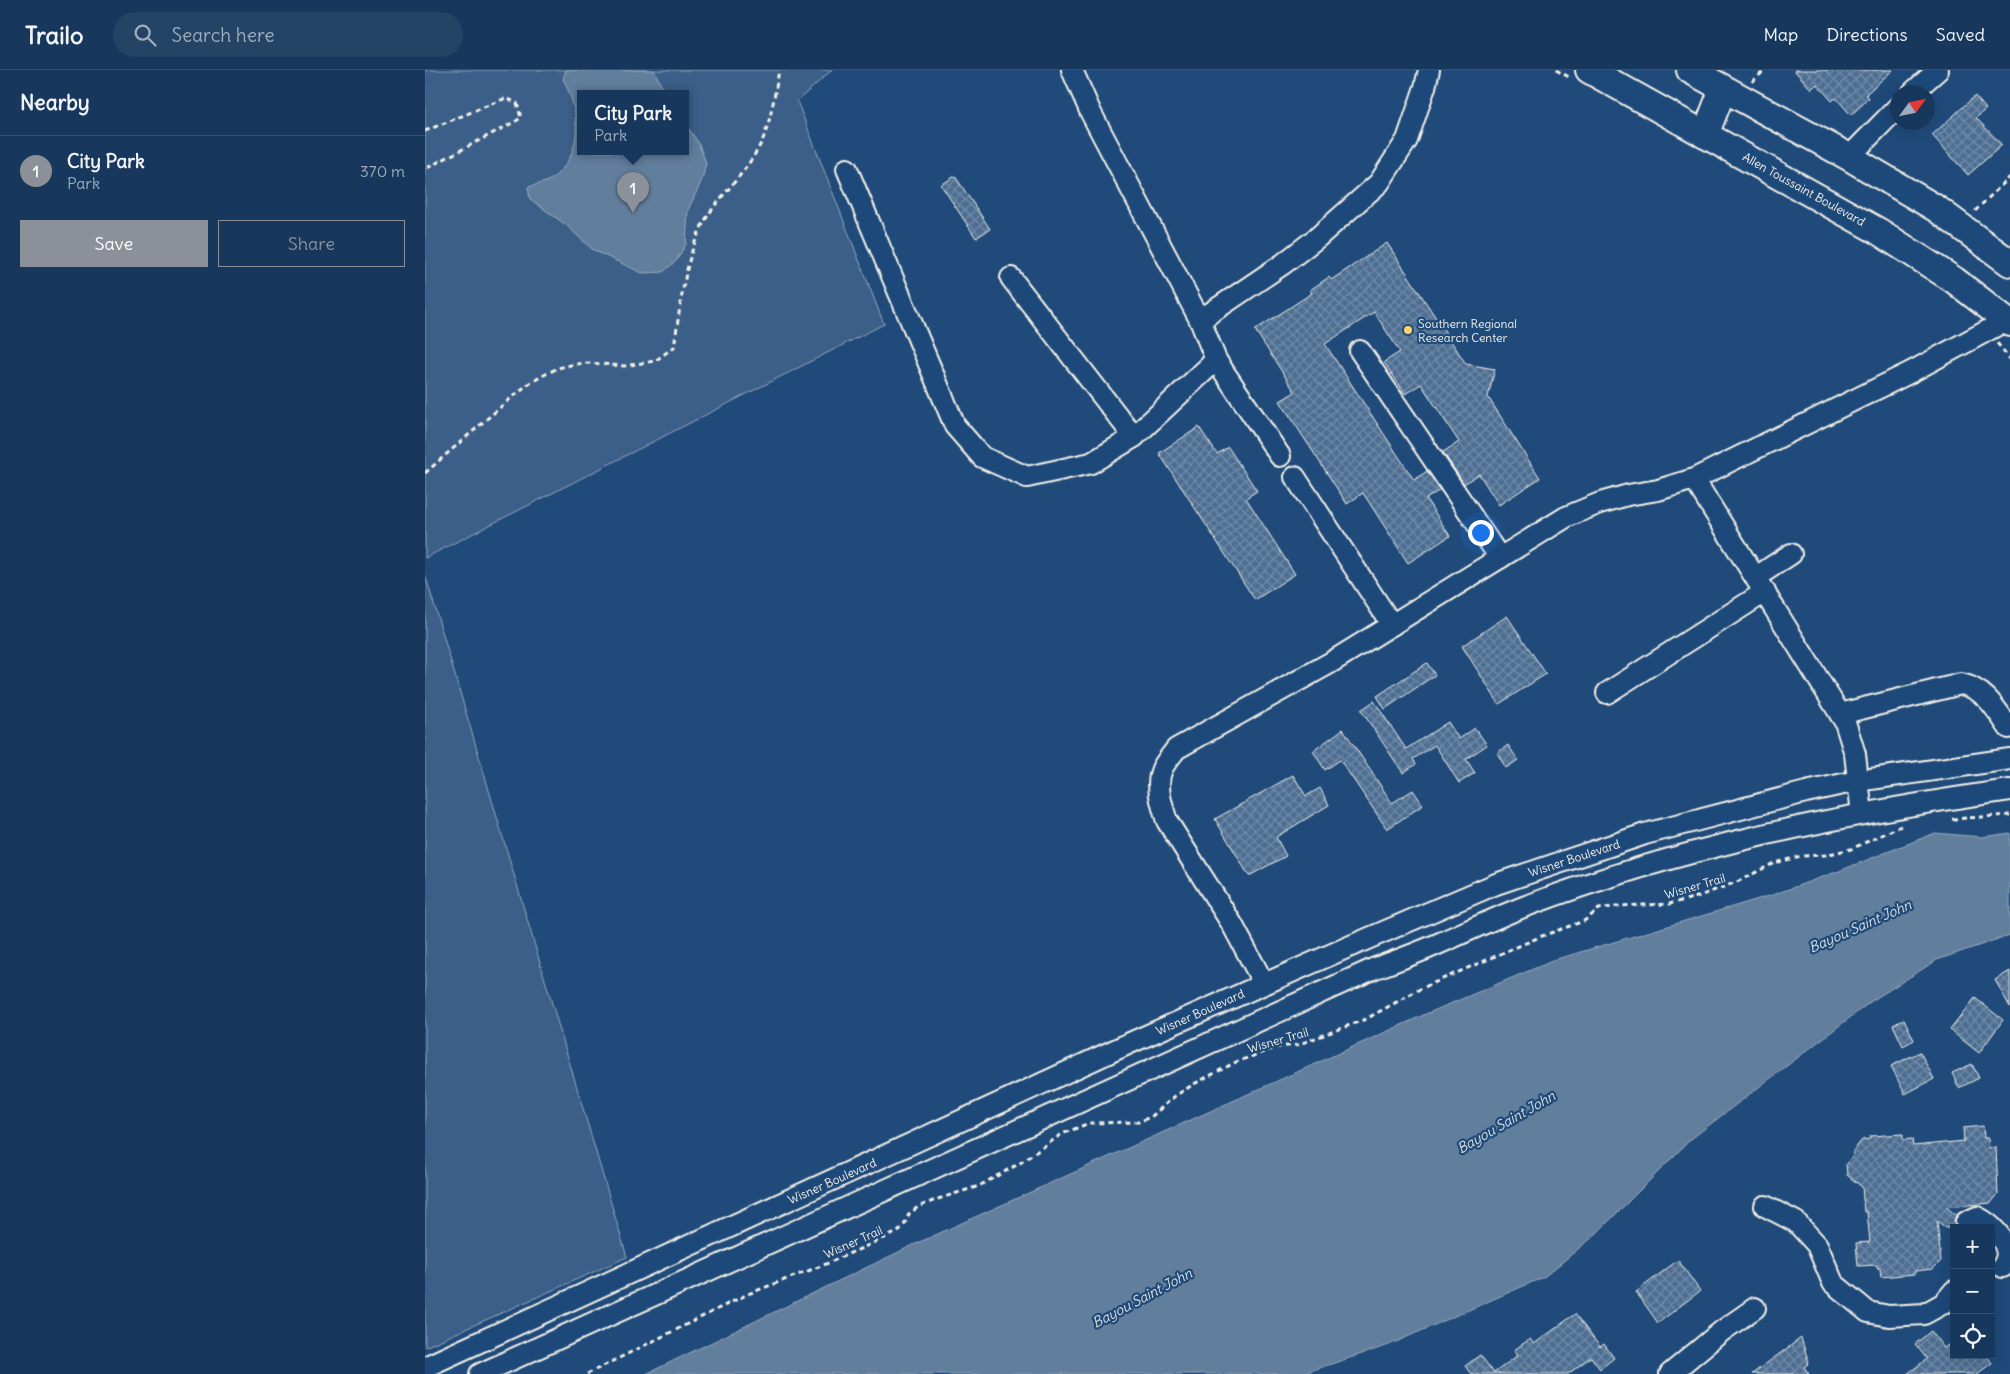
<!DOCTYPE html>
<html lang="en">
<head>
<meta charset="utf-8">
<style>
  :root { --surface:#17385c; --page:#244365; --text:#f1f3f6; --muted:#9eacbb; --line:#365272; --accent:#8c9099 }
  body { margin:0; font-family:Delius,sans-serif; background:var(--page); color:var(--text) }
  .controls { position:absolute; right:15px; bottom:15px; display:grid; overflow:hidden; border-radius:0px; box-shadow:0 5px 20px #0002 }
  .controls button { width:45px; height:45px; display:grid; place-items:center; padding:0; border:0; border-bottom:1px solid var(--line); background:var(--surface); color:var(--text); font:25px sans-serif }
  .compass { position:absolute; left:1465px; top:15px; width:45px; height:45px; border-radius:50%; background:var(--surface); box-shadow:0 5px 20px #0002; rotate:57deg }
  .you { position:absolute; left:1055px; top:462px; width:18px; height:18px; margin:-12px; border:4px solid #fff; border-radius:50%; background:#1a73e8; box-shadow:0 0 0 8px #1a73e833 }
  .badge { display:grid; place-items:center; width:32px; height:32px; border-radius:50%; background:var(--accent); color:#fff; font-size:16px; font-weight:700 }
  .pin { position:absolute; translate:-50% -41px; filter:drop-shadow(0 1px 2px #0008) }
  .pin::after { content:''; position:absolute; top:26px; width:18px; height:15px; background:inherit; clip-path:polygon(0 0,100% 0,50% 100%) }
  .popup { position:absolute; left:152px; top:20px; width:112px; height:65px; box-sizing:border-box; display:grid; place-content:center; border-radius:0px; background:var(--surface); filter:drop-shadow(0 1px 4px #0005); font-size:16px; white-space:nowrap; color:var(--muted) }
  .popup b { font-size:19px; color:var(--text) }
  .popup::after { content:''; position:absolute; left:50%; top:100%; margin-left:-10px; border:10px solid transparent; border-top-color:var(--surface) }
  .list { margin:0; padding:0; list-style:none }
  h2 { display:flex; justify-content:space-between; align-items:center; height:65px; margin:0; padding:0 20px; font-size:21px }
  h2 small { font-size:16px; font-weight:400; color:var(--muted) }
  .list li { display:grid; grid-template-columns:32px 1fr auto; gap:15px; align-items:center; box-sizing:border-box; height:70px; padding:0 20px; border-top:1px solid var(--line) }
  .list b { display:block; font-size:19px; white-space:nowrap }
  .list p { margin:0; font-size:16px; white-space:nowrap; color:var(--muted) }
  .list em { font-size:16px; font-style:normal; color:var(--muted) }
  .actions { display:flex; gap:10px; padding:15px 20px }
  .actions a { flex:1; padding:11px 0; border:1px solid var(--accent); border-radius:0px; text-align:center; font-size:18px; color:var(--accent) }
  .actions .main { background:var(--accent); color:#fff }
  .icon { flex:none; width:28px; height:28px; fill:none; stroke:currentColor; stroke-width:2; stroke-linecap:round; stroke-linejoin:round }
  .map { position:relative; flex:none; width:1585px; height:1304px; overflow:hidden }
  header { display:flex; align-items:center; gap:30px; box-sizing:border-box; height:70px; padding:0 25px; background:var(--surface); border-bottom:1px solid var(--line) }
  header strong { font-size:24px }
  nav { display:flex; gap:28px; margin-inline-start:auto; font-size:18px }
  .search { width:350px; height:45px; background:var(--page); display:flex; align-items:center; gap:12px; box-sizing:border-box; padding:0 18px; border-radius:28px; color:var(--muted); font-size:19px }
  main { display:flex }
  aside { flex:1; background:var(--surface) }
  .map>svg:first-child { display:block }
  .park { fill:#3a5f88; stroke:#97a8b8; fill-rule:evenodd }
  .water { fill:#627e9d; stroke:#9cacbb }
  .building { fill:url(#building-cross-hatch); stroke:#f4f1e8 }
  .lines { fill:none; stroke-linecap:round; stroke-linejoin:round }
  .minor-casing { stroke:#f4f1e8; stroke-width:24 }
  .major-casing { stroke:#f4f1e8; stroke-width:30 }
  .path { stroke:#f4f1e8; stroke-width:3; stroke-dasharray:5 4; stroke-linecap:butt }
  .minor { stroke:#1f4a7a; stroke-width:20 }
  .major { stroke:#1f4a7a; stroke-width:26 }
  .poi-dot { fill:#ffd166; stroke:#1f4a7a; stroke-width:2 }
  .labels { text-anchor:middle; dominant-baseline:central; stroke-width:4.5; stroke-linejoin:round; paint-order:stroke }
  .street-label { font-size:12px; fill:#f4f1e8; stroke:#1f4a7a }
  .poi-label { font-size:12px; fill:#f4f1e8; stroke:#1f4a7a; text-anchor:start }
  .water-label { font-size:14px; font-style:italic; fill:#dee0dd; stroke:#1f4a7a }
</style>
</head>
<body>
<header>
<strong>Trailo</strong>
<div class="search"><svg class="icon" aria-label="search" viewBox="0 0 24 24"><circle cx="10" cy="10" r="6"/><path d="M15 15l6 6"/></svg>Search here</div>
<nav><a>Map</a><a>Directions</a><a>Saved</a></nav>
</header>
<main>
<aside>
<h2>Nearby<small></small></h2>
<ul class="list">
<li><span class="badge">1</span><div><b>City Park</b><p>Park</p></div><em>370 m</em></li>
</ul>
<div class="actions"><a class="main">Save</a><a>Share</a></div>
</aside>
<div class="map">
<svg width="1585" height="1304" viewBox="0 0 1585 1304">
  <defs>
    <pattern id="building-cross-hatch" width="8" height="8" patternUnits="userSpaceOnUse" patternTransform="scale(1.25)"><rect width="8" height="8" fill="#4d6e92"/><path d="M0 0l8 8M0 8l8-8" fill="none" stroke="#708aa6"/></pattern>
  </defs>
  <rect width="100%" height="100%" fill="#1f4a7a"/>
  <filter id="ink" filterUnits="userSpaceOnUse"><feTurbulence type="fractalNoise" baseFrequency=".02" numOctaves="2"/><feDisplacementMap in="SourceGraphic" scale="10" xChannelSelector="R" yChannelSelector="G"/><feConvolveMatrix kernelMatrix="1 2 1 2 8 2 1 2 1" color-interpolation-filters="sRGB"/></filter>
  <g filter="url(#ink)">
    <g class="park">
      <path d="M 0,0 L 407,0 L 372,31 L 459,254 L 0,488 ZM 156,24 L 260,24 L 260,82 L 156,82 Z"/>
      <path d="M 0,504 L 202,1187 L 0,1277 Z"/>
    </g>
    <g class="water">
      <path d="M 141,0 L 229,0 L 240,24 L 156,24 L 156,82 L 260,82 L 261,55 L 273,72 L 281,93 L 277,110 L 263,140 L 261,174 L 251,191 L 238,202 L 217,203 L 168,180 L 141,155 L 105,129 L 103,117 C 110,115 119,113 125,110 C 160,86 155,42 138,9 Z"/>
      <path d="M 1510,763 L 1557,767 L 1585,763 L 1585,865 L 1512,890 L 1448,930 L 1266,1069 L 1169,1166 L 1119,1207 L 964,1275 L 876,1304 L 221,1304 L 488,1175 L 1003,943 L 1132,889 L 1347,825 L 1414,801 Z"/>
    </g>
    <g class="building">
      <path d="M 1369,0 L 1468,0 L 1441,24 L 1444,28 L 1426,45 L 1411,28 L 1407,31 L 1392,14 L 1386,19 Z"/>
      <path d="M 1550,26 L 1561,39 L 1551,48 L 1577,75 L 1543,105 L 1507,65 Z"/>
      <path d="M 530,106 L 565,159 L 551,168 L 516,115 Z"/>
      <path d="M 962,173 L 1041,294 L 1070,299 L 1063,327 L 1115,408 L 1074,435 L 1054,404 L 1039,414 L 1018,382 L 1034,372 L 996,314 L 980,324 L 959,292 L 975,282 L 949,242 L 900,274 L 989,410 L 1002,401 L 1015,420 L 1001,429 L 1025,466 L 983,493 L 938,423 L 922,434 L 855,331 L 870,322 L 830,260 L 887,223 L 885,220 L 904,207 L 906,210 Z"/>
      <path d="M 774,357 L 792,384 L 803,377 L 832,421 L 821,428 L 870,504 L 830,530 L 734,383 Z"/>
      <path d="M 1082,546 L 1121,604 L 1074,634 L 1037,576 Z"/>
      <path d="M 1002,593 L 1010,605 L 960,639 L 952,626 Z"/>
      <path d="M 949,631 L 981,679 L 1023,652 L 1034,669 L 1050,658 L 1062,675 L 1041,689 L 1050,703 L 1034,713 L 1010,675 L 988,689 L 991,694 L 978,703 L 936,640 Z"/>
      <path d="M 918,659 L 967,733 L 988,720 L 998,735 L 962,759 L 915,690 L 900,700 L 888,681 Z"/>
      <path d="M 1083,675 L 1093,690 L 1081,698 L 1072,683 Z"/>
      <path d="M 868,705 L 881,726 L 895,718 L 904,735 L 851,767 L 861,786 L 824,806 L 790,749 Z"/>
      <path d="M 1585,901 L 1585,937 L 1570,910 Z"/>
      <path d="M 1550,928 L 1578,950 L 1554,983 L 1525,960 Z"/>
      <path d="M 1479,949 L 1489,970 L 1478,976 L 1468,955 Z"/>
      <path d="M 1495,982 L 1509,1009 L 1480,1024 L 1466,996 Z"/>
      <path d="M 1547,994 L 1554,1008 L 1534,1018 L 1527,1003 Z"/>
      <path d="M 1558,1056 L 1559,1068 L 1563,1068 L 1564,1078 L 1571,1077 L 1573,1124 L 1566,1133 L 1521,1137 L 1531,1145 L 1529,1151 L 1531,1158 L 1521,1158 L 1512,1151 L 1516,1191 L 1508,1199 L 1490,1201 L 1490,1204 L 1456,1207 L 1455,1198 L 1452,1198 L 1452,1195 L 1433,1196 L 1431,1173 L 1445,1172 L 1442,1142 L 1439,1142 L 1437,1117 L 1422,1105 L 1421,1094 L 1428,1086 L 1428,1081 L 1437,1070 L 1445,1069 L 1445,1066 L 1478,1064 L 1478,1070 L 1487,1069 L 1488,1076 L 1539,1071 L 1538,1058 Z"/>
      <path d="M 1253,1190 L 1275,1221 L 1233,1253 L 1211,1222 Z"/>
      <path d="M 1150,1244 L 1175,1277 L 1179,1274 L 1189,1288 L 1175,1299 L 1166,1287 L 1143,1304 L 1046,1304 L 1040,1296 L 1055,1285 L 1069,1303 L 1093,1285 L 1089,1280 L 1105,1269 L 1109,1274 Z"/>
      <path d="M 1506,1261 L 1519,1278 L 1529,1271 L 1529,1285 L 1561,1285 L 1567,1293 L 1552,1304 L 1482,1304 L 1502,1289 L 1490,1274 Z"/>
      <path d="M 1376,1268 L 1384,1293 L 1379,1297 L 1384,1304 L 1327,1304 Z"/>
    </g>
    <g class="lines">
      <defs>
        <g id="minor">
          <path d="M 647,0 L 666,43 L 775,250"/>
          <path d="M 1488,22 L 1513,0"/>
          <path d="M 1424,87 L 1472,38"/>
          <path d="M 422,99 L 530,356 L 557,387 L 602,407 L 666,393 L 709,367"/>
          <path d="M 586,208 L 709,367 L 791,290 L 775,250 L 858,194 L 893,167 L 954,113 L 982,70 L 1000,17 L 1004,0"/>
          <path d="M 935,281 L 1075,488"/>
          <path d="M 791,290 L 855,386"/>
          <path d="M 870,407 L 967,555"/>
          <path d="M 1269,409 L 1486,302 L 1582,250"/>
          <path d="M 1331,507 L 1366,484"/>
          <path d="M 1182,623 L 1340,522"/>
          <path d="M 1415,644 L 1536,614 C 1560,619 1571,639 1584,658"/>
          <path d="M 839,914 L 807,854 L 742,751 C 737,736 730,715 737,699 C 740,692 747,685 751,679 L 905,593 L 1141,447 L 1175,433 L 1203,425 L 1233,420 L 1269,409 L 1420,652 L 1430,684 L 1437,744"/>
          <path d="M 1340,1136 L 1371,1152 L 1392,1175 L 1408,1213 L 1443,1242 L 1464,1246 L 1499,1244 L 1519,1233 L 1529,1221"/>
          <path d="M 1541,1152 L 1552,1147 C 1566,1154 1581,1168 1582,1185 C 1582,1188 1579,1193 1578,1197"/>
          <path d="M 0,1297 L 705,973 L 921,878 L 1071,814 L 1220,764 L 1381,722 L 1432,711 L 1585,689"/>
          <path d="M 55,1304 L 948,899 C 970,891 993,883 1015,873 C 1043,861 1072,847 1101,836 C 1257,777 1421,743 1585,720"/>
          <path d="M 1245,1304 L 1297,1261 L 1330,1238"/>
        </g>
        <g id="major">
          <path d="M 1164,0 L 1453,161 L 1529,210 L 1585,253"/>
          <path d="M 1265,0 L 1424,87 L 1512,139 L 1585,193"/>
          <path d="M 1280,65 L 1298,19"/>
        </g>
      </defs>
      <use href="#minor" class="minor-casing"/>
      <use href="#major" class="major-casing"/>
      <g class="path">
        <path d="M 1131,0 L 1146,8"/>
        <path d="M 1327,12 L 1340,0"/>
        <path d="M 0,61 L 81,28 L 92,33 L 96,48 L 91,51 L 0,99"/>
        <path d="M 1550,141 L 1585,107"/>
        <path d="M 1572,273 L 1585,289"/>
        <path d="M 0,403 L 79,334 L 103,314 L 119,305 L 133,298 L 150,294 L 165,293 L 199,296 L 230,291 L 249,277 C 255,240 259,193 276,158 C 285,139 299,125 312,109 C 321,98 331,84 337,71 C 345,55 351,18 354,0"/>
        <path d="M 1527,749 L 1585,745"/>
        <path d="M 162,1304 L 323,1224 L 401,1194 L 473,1162 L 479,1155 L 484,1144 L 493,1137 L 513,1129 L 554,1116 L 595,1093 L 637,1064 L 664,1053 L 714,1052 L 727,1046 L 750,1026 L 769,1014 L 811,992 L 853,977 L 872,975 L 941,949 L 995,919 L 1022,907 L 1117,866 L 1159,851 L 1174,839 L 1194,836 L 1244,834 L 1272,827 L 1314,811 L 1349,793 L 1376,786 L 1400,785 L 1426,779 L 1476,756"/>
      </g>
      <use href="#minor" class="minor"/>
      <use href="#major" class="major"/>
    </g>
  </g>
  <circle class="poi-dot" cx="983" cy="260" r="5"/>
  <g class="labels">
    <g class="street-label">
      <text transform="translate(1379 119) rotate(29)">Allen Toussaint Boulevard</text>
      <text transform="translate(1149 788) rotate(-18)">Wisner Boulevard</text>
      <text transform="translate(1270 816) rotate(-16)">Wisner Trail</text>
      <text transform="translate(775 942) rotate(-24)">Wisner Boulevard</text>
      <text transform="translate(853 970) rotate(-16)">Wisner Trail</text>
      <text transform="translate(407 1111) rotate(-24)">Wisner Boulevard</text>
      <text transform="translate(428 1172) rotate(-24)">Wisner Trail</text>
    </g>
    <g class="poi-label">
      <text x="993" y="253">Southern Regional<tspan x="993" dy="14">Research Center</tspan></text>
    </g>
    <g class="water-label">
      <text transform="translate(1435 856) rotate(-24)">Bayou Saint John</text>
      <text transform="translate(1081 1052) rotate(-30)">Bayou Saint John</text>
      <text transform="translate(717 1228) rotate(-28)">Bayou Saint John</text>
    </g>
  </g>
</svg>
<div class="controls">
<button>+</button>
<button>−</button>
<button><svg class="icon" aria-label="locate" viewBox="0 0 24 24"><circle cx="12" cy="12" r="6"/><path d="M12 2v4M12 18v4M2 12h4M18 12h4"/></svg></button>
</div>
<svg class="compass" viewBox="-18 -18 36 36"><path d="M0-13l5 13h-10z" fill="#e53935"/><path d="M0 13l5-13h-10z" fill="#9eacbb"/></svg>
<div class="you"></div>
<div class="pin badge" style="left:208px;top:143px">1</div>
<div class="popup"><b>City Park</b>Park</div>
</div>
</main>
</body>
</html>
